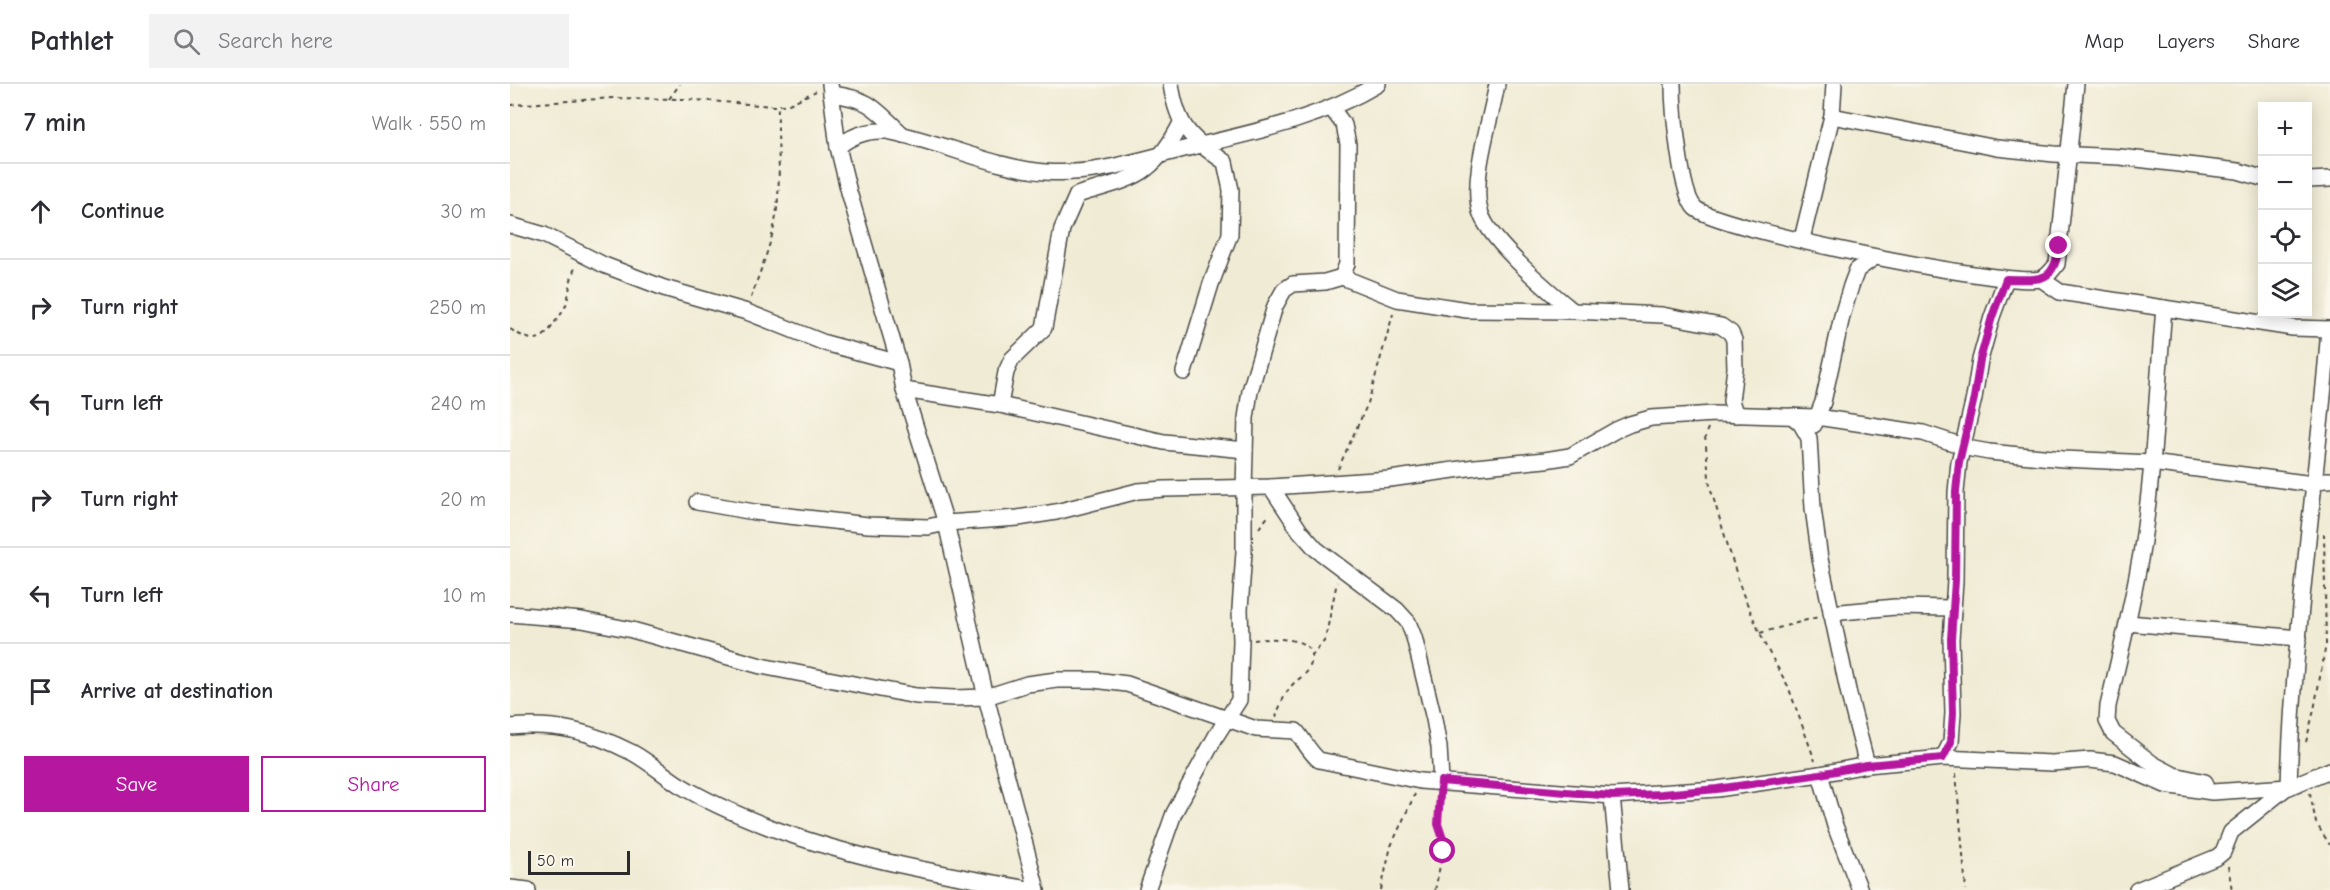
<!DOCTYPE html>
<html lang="en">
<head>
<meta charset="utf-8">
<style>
  :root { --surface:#fff; --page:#f2f2f3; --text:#2b2b33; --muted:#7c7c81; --line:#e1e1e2; --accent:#b5179e }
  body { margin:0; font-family:"Comic Neue",sans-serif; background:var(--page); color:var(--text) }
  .controls { position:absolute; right:18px; top:18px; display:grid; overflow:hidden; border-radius:0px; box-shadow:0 3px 15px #0003 }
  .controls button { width:54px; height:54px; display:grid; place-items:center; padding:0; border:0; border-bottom:2px solid var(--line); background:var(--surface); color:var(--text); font:30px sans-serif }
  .scale { position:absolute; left:18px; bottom:15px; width:102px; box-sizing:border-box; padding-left:6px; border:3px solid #2b2b2b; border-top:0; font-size:16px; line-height:21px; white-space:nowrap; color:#2b2b2b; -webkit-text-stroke:4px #fbf7ec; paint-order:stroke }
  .stop { position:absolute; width:18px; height:18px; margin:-14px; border:4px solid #b5179e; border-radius:50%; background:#fff }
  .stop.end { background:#b5179e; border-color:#fff; box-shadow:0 2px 6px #0008 }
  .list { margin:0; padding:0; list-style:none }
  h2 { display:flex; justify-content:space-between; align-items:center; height:78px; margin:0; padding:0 24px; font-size:26px }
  h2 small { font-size:20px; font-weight:400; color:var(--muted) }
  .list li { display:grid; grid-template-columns:39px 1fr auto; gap:18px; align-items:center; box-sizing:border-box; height:96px; padding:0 24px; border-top:2px solid var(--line) }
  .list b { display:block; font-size:22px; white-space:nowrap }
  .list em { font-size:20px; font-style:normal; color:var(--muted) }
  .actions { display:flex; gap:12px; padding:18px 24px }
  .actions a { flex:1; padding:14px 0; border:2px solid var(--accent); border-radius:0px; text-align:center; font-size:21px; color:var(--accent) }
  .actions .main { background:var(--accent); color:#fff }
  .icon { flex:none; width:33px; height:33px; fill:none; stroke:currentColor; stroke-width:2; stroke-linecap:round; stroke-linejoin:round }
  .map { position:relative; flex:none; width:1820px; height:806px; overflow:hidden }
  header { display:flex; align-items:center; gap:36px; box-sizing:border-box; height:84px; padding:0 30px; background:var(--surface); border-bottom:2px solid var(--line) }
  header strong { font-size:28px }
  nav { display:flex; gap:33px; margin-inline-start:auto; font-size:21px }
  .search { width:420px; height:54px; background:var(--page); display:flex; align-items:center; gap:15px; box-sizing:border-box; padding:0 21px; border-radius:0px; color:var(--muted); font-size:22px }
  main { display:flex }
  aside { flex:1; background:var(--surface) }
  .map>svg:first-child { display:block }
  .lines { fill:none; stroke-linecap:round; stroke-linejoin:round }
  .minor-casing { stroke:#494844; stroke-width:18 }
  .path { stroke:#494844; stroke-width:2; stroke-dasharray:4.5 4.5; stroke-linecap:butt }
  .minor { stroke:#fff; stroke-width:15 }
  .route { stroke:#b5179e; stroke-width:8 }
</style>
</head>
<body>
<header>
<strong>Pathlet</strong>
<div class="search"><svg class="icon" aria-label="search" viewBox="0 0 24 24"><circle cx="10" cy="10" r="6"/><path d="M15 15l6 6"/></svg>Search here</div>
<nav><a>Map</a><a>Layers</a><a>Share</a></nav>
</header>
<main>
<aside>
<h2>7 min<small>Walk · 550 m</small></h2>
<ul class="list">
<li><svg class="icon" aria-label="ahead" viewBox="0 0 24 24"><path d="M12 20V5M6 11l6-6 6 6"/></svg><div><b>Continue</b></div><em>30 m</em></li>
<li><svg class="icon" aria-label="right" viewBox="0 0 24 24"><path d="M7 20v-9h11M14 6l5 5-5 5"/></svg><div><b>Turn right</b></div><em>250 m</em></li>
<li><svg class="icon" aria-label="left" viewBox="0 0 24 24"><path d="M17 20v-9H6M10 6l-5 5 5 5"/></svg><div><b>Turn left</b></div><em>240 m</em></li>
<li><svg class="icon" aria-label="right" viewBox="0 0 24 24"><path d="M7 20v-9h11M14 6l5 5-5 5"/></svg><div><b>Turn right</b></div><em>20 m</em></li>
<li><svg class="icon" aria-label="left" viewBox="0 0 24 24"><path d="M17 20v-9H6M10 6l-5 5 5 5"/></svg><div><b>Turn left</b></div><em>10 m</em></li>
<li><svg class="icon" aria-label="arrive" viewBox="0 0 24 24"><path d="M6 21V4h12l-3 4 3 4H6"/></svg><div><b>Arrive at destination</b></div></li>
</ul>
<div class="actions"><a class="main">Save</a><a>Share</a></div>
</aside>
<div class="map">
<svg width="1820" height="806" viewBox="0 0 1820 806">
  <rect width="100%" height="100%" fill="#fbf7ec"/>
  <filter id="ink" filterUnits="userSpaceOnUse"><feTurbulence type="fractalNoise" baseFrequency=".0167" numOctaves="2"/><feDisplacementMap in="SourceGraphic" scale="12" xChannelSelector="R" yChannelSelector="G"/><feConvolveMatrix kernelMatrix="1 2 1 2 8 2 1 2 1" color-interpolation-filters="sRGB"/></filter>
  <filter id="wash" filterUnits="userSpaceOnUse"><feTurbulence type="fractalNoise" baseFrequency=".008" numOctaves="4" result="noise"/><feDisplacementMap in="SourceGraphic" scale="24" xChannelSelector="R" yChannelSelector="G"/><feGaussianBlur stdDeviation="1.35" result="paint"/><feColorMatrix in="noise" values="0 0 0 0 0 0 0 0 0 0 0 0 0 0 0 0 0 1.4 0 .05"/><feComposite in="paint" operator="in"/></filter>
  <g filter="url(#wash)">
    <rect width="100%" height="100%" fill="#f0ebd4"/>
  </g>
  <g filter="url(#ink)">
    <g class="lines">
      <defs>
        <g id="minor">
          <path d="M 320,0 L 328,63 L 339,108 L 389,279 L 394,306 L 436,439 L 476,613 L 527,806"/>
          <path d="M 661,0 C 667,43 681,55 715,78 L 721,106 L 720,150 L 701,200 L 674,288"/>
          <path d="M 987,0 C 981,36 961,92 970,127 C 977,155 1040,208 1063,227"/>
          <path d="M 1163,0 C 1163,23 1170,109 1185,124 C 1208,145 1496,203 1530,195 C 1538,193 1542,186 1547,180 L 1566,0"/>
          <path d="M 321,10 C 362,15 364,24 393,51"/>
          <path d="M 1322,32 L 1487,64 L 1544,70 L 1610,73 L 1728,87 L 1752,94"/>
          <path d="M 328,63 C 342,51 358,46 376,47 C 430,57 480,83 535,88 C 583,92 629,76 674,65 C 740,49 808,36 868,0"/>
          <path d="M 1798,96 L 1820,95"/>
          <path d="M 0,141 L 34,151 L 94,181 L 154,204 L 237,228 L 315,259 L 389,279"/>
          <path d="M 1292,155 L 1322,32 L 1324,0"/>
          <path d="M 832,193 L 887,215 L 957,226 L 1063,227 L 1152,231 L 1211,242 L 1221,249 L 1224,256 L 1225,284 L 1221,317 L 1226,331"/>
          <path d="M 1531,195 L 1550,208 L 1783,244 L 1820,245"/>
          <path d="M 1654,224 C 1647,305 1644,389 1631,470 C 1622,521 1610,572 1598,622 L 1597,637 L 1603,649 L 1643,680 L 1664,691 L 1695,698"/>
          <path d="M 394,306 L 490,321 L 654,358 L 735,366"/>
          <path d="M 490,321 L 496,288 L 502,275 L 534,244 L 552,145 L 567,111 C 588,104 620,98 637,84 C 651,73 663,55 671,39"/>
          <path d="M 1282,332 L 1291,340 L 1299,354 L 1303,424 L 1310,475 L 1339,611 L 1357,681"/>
          <path d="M 1304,341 L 1313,318 L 1332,232 L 1341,202 L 1347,186 L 1365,173"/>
          <path d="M 761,403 L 790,447 L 806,465 L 887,526 L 898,538 L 904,553 L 924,635 L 929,663 L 931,697"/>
          <path d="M 187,418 L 244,428 L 358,441 L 418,443 L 436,439 L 508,434 L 546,428 L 628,407 L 654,405 L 761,403 L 880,395 L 965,383 L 1035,376 L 1060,372 L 1106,346 L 1120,340 L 1141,334 L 1204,330 L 1307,333 L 1413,349 L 1462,365 L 1479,368 L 1553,375 L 1641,379 L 1803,400 L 1813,396 L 1820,396"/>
          <path d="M 1321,529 L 1385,523 L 1443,524"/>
          <path d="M 0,530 L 72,536 L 122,546 L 251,582 L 406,612 L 444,614 L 476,613 L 517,600 L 547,596 L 584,596 L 617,600 L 746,645 L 786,647 C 794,656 799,668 809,676 L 910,697 L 1102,712 L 1207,705 L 1310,690 L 1357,681 L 1433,674 L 1542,679 L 1580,676 L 1605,679 L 1655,701 L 1702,708 L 1779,703 L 1820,686"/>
          <path d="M 1618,539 L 1789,554"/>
          <path d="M 0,643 C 47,639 80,647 123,669 C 139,678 153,690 168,700 C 196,717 228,731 259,743 C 345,775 435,791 525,806"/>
          <path d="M 1433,674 L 1441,658 L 1443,629 L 1441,555 L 1445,497 L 1446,408 L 1449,378 L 1464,314 L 1470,276 L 1482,233 L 1496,195"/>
          <path d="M 1310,690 L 1325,742 L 1350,806"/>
          <path d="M 1779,703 C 1783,550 1807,398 1819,245"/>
          <path d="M 1102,712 L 1111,806"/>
          <path d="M 0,804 L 18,806"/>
          <path d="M 637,806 L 664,729 L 706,652 L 729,616 L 731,557 L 730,525 L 734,468 L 734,404 L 736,334 L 740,307 L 765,222 L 774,206 L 783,200 L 815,198 L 832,193 L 837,180 L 838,60 L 834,41 L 822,25"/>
          <path d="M 1627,806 L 1707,773 L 1713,768 L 1721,748 L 1776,704"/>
        </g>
      </defs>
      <use href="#minor" class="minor-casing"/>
      <g class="path">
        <path d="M 159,15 L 170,0"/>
        <path d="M 0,21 L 103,14 L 174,15 L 263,22 L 279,20 L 306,7"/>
        <path d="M 241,214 C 249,189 260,165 265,138 C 272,100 267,59 268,21"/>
        <path d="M 0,245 C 21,258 31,261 45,238 C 50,232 55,225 57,218 C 60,205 60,193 66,182"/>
        <path d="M 1198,344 L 1195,352 L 1200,403 L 1232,508 L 1256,563 L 1278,602 L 1305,677"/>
        <path d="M 828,385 L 858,319 L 883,230"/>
        <path d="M 749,444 L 760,430"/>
        <path d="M 1250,549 L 1308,533"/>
        <path d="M 744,556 C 761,554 813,551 800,582 C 798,590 789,594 784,599 C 775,608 770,621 766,633"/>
        <path d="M 801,573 L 815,556 L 827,498"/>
        <path d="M 1796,658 L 1804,626 L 1816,560 L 1814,450"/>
        <path d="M 1446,689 L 1456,806"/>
        <path d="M 1800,709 L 1806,739 L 1820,761"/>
        <path d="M 1718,782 L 1722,806"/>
        <path d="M 871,806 L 881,762 L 905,710"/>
        <path d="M 925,806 L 933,767 L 933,755 L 928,739 L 930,712"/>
      </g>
      <use href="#minor" class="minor"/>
    </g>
  </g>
  <g class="lines" filter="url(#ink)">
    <path class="route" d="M 933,767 L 933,755 L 928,740 L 931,697 L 1102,712 L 1152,710 L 1207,705 L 1310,690 L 1357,681 L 1433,674 L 1441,658 L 1443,629 L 1441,555 L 1445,497 L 1446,408 L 1449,378 L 1464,314 L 1470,276 L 1482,233 L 1496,195 C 1529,195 1544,201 1549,162"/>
  </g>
</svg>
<div class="controls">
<button>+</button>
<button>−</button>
<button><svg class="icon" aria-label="locate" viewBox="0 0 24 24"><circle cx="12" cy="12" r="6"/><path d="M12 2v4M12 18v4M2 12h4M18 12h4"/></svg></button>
<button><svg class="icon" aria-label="layers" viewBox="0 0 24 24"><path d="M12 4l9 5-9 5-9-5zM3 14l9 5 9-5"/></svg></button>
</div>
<div class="scale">50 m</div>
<div class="stop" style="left:933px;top:767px"></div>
<div class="stop end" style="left:1549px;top:162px"></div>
</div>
</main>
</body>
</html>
